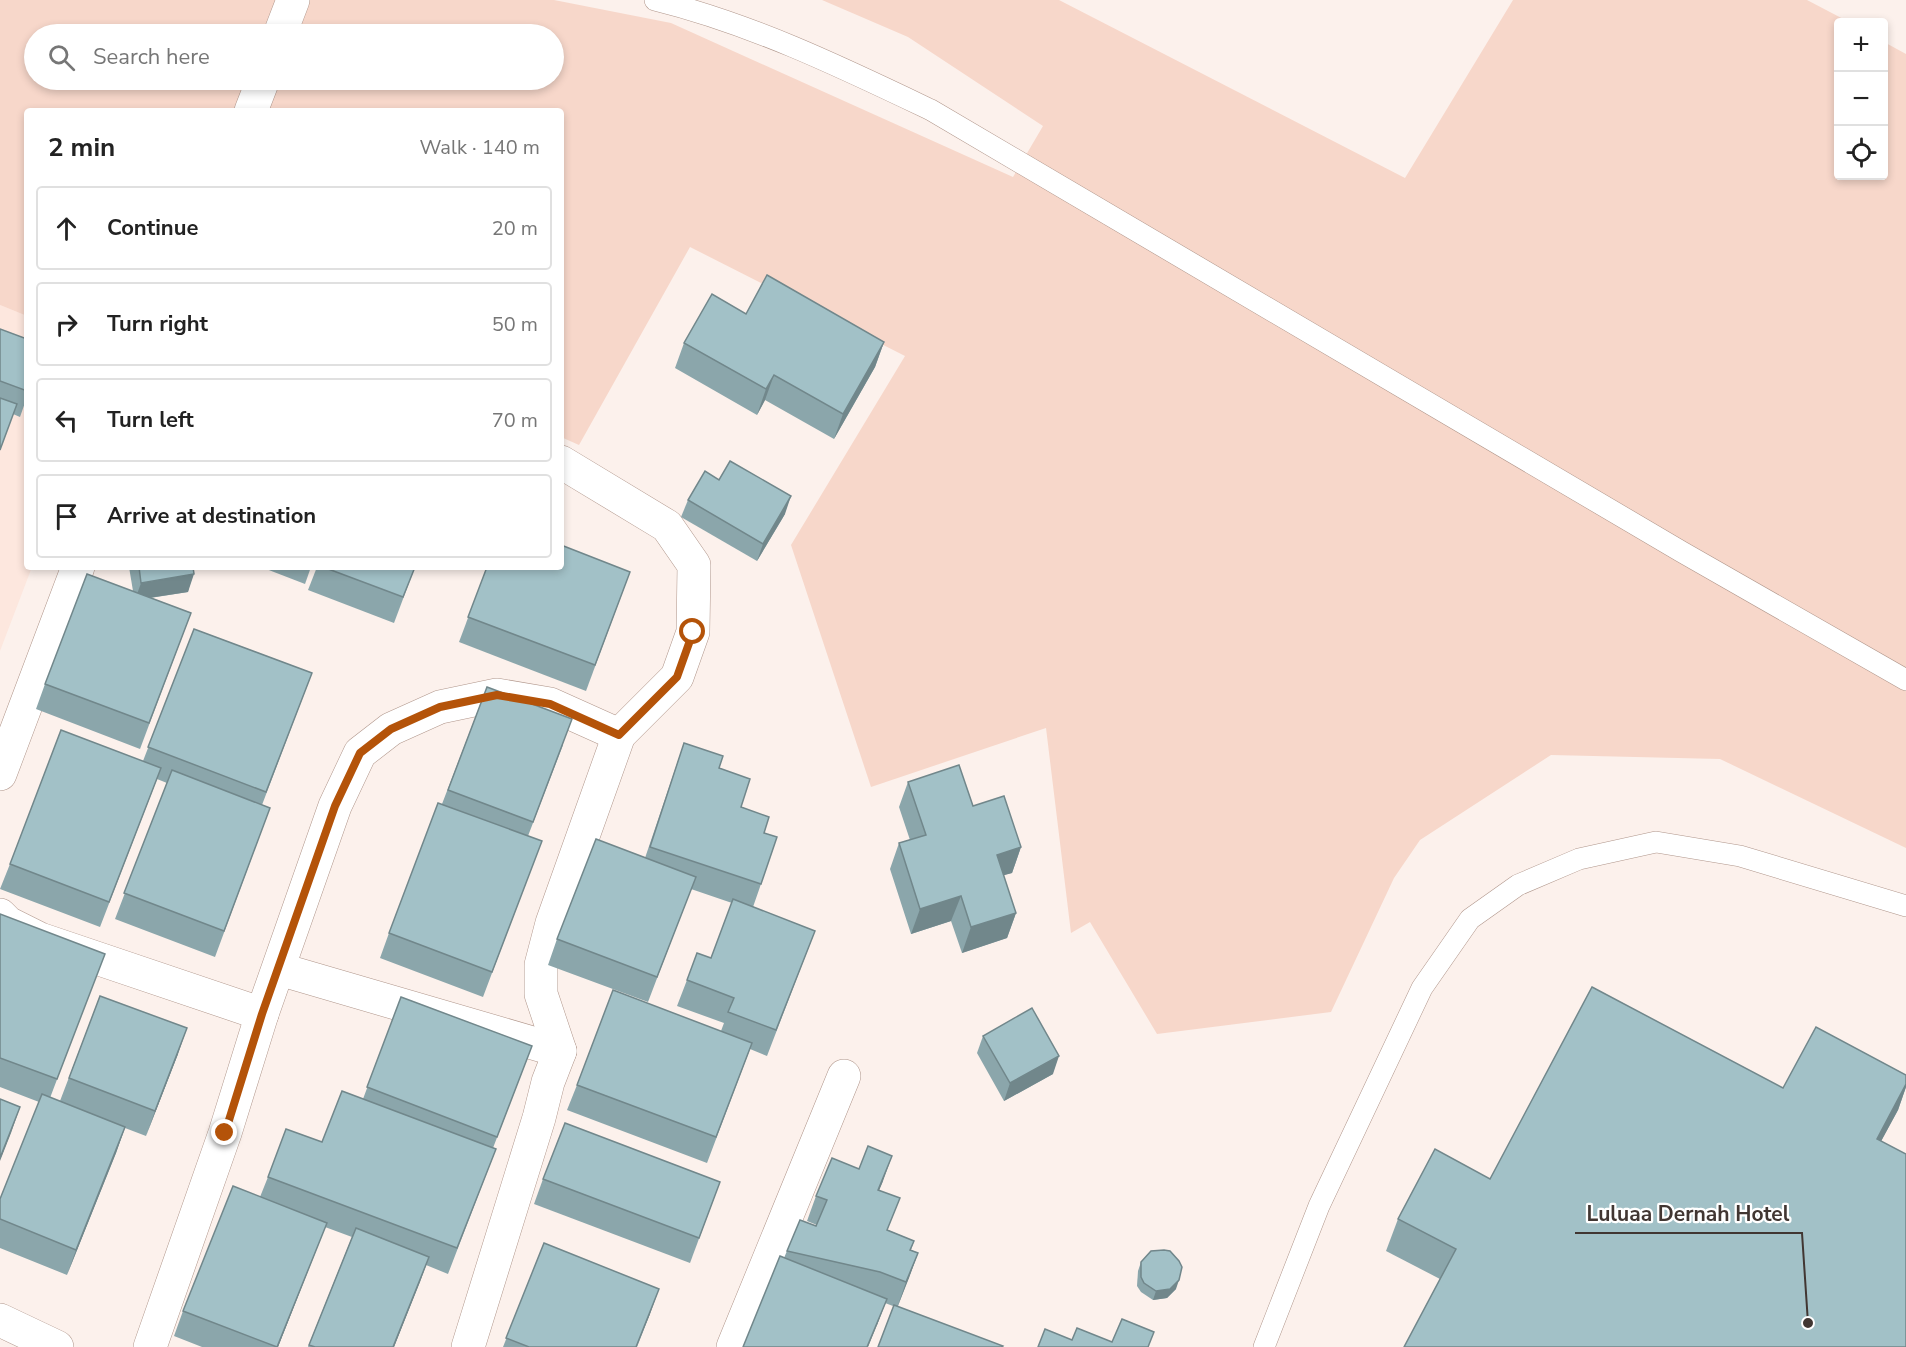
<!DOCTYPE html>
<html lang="en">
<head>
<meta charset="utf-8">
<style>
  :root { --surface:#fff; --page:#f6f6f6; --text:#222; --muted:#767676; --line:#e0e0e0 }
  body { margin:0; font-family:"Nunito Sans",sans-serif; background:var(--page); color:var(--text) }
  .controls { position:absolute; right:18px; top:18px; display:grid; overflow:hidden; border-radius:6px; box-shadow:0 3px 9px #0003 }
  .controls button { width:54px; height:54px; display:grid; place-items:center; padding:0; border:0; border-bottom:2px solid var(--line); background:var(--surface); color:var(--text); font:30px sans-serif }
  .stop { position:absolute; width:18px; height:18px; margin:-14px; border:4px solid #b45309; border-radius:50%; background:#fff }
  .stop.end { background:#b45309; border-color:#fff; box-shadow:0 2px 6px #0008 }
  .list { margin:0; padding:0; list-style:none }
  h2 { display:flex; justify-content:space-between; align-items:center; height:78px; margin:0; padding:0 24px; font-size:26px }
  h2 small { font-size:20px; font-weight:400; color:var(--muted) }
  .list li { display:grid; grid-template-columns:39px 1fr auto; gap:18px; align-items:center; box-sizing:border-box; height:84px; margin:0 12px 12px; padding:0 12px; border:2px solid var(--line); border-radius:6px }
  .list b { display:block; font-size:22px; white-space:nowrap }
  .list em { font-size:20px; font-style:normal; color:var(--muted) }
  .icon { flex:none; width:33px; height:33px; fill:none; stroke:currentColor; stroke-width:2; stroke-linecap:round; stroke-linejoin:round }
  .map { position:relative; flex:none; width:1906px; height:1347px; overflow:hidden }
  .search { position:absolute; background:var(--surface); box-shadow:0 3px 9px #0003; left:24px; top:24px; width:540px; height:66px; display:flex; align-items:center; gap:15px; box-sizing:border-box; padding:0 21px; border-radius:33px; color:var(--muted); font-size:22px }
  .panel { position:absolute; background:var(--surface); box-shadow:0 3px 9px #0003; left:24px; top:108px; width:540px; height:462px; border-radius:6px }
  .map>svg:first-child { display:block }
  .built { fill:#fde7de }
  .green { fill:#f7d7ca; fill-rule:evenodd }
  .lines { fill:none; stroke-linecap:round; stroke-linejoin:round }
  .lane-casing { stroke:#b0968b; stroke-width:22 }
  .street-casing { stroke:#b0968b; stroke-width:34 }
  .lane { stroke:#fff; stroke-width:21 }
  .street { stroke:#fff; stroke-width:33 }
  .wall { fill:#8ba6ab }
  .shaded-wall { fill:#71878b }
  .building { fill:#a2c1c7; stroke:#71878b; stroke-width:1.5 }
  .route { stroke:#b45309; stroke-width:8 }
  .leader { fill:none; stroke:#413632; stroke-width:2 }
  .callout-dot { fill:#413632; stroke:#fff; stroke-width:2 }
  .callout-label { font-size:21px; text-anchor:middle; font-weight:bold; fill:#413632; stroke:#fff; stroke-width:4.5; stroke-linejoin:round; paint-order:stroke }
</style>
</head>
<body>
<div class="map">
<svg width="1906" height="1347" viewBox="0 0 1906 1347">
  <rect width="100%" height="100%" fill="#fcf1ec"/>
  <path class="built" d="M 0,305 L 27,316 L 27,567 L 32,567 L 0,651 Z"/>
  <path class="green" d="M 0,0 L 554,0 L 671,23 L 1013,177 L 1043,126 L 908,37 L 822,0 L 1059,0 L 1405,178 L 1513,0 L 1807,0 L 1849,22 L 1838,22 L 1838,176 L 1884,176 L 1884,42 L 1906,54 L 1906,848 L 1720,759 L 1551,755 L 1420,840 L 1394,878 L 1331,1012 L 1157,1034 L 1090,922 L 1071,933 L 1046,728 L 871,787 L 791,545 L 905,356 L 690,247 L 579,445 L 561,437 L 561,111 L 27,111 L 27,316 L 0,305 ZM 34,34 L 554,34 L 554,80 L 34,80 Z"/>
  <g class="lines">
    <defs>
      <g id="lane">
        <path d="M 655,0 C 752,24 841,67 931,110 L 1682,552 L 1906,680"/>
        <path d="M 1264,1347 L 1319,1206 L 1422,988 L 1470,919 L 1518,885 L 1579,859 L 1656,842 L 1740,856 L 1906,906"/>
      </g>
      <g id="street">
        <path d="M 280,34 L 293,0"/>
        <path d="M 251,111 L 263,80"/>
        <path d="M 0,774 L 78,567"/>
        <path d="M 0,915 L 8,923 L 40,939 L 262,1014"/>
        <path d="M 279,969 L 560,1051"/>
        <path d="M 0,1320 L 57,1347"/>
        <path d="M 150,1347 L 225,1133 L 262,1014 L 335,806 L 360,753 L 391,729 L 440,707 L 497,695 L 550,704 L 619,735"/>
        <path d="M 468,1347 L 539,1118 L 548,1082 L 560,1051 L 541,994 L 541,965 L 552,923 L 619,735 L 677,677 L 693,632 L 694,565 L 667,526 L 561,462"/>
        <path d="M 733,1347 L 844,1076"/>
      </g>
    </defs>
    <use href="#lane" class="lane-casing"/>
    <use href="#street" class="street-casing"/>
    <use href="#lane" class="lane"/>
    <use href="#street" class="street"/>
  </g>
  <g class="wall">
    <path d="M 746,314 L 884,342 L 875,367 L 834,439 L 765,400 L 757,415 L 675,368 L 684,343 Z"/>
    <path d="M 0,329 L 27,339 L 27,397 L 20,417 L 13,414 L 0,450 Z"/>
    <path d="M 688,500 L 785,514 L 757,561 L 681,517 Z"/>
    <path d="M 129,567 L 193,567 L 188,592 L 150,598 L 191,613 L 140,749 L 36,709 L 45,684 L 133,591 Z"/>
    <path d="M 261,567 L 311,567 L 305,584 Z"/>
    <path d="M 317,567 L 415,567 L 394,623 L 308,590 Z"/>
    <path d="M 487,567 L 630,572 L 586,691 L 459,642 Z"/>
    <path d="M 194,629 L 312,673 L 262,805 L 270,808 L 215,957 L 115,919 L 167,783 L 157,779 L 100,927 L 0,889 L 10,864 L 143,761 Z"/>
    <path d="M 487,687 L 563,745 L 528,836 L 532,867 L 483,997 L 380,958 L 389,933 L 442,804 Z"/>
    <path d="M 684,743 L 719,768 L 741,807 L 764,833 L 761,884 L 753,907 L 815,931 L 767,1056 L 750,1049 L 707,1163 L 567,1110 L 577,1085 L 721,1031 L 724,1023 L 677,1006 L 687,980 L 711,958 L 732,903 L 691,889 L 648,1002 L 548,965 L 557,939 L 645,858 Z"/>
    <path d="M 908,782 L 973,806 L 1021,847 L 1012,873 L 1003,875 L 1016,913 L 1007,938 L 962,953 L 951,921 L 911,934 L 890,869 L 899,843 L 910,840 L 899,807 Z"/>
    <path d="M 0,914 L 95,979 L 50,1098 L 60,1101 L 100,996 L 178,1054 L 146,1136 L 125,1128 L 116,1153 L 67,1275 L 0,1248 L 0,1199 L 39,1102 L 0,1087 Z"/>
    <path d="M 401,997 L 532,1046 L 493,1148 L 496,1149 L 486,1175 L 448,1274 L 426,1265 L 394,1347 L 308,1347 L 352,1237 L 325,1227 L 278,1347 L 202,1347 L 174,1336 L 183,1311 L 260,1197 L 268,1177 L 322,1142 L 363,1099 Z"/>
    <path d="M 983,1036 L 1053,1074 L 1004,1101 L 977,1053 Z"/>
    <path d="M 1906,1075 L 1906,1087 L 1898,1110 L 1881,1141 L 1440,1279 L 1386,1251 L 1398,1219 L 1490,1179 L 1783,1088 Z"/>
    <path d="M 543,1179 L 720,1182 L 690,1263 L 534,1204 Z"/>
    <path d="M 883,1181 L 879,1190 L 888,1230 L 914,1241 L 911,1250 L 918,1253 L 898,1306 L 893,1306 L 885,1303 L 877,1325 L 784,1258 L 800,1220 L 816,1226 L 817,1225 L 807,1221 L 816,1196 Z"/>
    <path d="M 544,1243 L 650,1314 L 637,1347 L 503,1347 Z"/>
    <path d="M 1141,1262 L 1176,1289 L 1167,1298 L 1153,1300 L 1141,1292 L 1137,1286 L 1138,1271 Z"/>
  </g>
  <g class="shaded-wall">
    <path d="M 884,342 L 875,367 L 834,439 L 843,414 Z"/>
    <path d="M 774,375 L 765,400 L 757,415 L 766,389 Z"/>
    <path d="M 791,496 L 785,514 L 757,561 L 763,544 Z"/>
    <path d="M 194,574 L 188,592 L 135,600 L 141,583 Z"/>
    <path d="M 1021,847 L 1012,873 L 987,880 L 997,855 Z"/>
    <path d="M 961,896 L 951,921 L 911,934 L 920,909 Z"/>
    <path d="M 1016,913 L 1007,938 L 962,953 L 971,927 Z"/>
    <path d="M 187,1028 L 178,1054 L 146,1136 L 155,1111 Z"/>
    <path d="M 1059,1056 L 1053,1074 L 1004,1101 L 1010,1083 Z"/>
    <path d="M 1906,1084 L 1906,1087 L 1898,1110 L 1865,1171 L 1877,1139 Z"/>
    <path d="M 20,1107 L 11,1133 L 0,1161 L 0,1158 Z"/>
    <path d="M 125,1127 L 116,1153 L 67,1275 L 76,1250 Z"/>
    <path d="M 892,1156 L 883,1181 L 869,1215 L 878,1190 Z"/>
    <path d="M 327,1223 L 278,1347 L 277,1347 Z"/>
    <path d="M 918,1253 L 909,1278 L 897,1308 L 906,1282 Z"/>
    <path d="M 429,1257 L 420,1282 L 394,1347 L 393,1347 Z"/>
    <path d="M 1179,1280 L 1176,1289 L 1167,1298 L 1153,1300 L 1156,1291 Z"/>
    <path d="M 659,1289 L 650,1314 L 636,1347 Z"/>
    <path d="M 887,1299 L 877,1325 L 868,1347 L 867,1347 Z"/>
  </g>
  <g class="building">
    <path d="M 767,275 L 884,342 L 843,414 L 774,375 L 766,389 L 684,343 L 712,294 L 746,314 Z"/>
    <path d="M 0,329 L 27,339 L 27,391 L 0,381 Z"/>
    <path d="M 0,398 L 17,404 L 0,450 Z"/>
    <path d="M 730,461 L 791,496 L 763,544 L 688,500 L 705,471 L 719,480 Z"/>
    <path d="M 561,545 L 630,572 L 595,665 L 468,617 L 487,567 L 561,567 Z"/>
    <path d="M 139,567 L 193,567 L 194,574 L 141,583 Z"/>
    <path d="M 323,567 L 415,567 L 403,597 Z"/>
    <path d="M 87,574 L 191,613 L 149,723 L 45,684 Z"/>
    <path d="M 194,629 L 312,673 L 266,792 L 148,747 Z"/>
    <path d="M 487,687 L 572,719 L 533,822 L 448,790 Z"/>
    <path d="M 61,730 L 161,768 L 109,902 L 10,864 Z"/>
    <path d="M 684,743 L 723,756 L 719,768 L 750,779 L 741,807 L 769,817 L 764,833 L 777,837 L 761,884 L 650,847 Z"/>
    <path d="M 959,765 L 973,806 L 1004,796 L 1021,847 L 997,855 L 1016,913 L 971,927 L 961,896 L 920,909 L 899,843 L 926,835 L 908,782 Z"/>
    <path d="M 172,770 L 270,808 L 224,931 L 124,893 Z"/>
    <path d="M 438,803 L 542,841 L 492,972 L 389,933 Z"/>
    <path d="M 596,839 L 696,877 L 657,977 L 557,939 Z"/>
    <path d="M 733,899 L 815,931 L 776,1030 L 728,1012 L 734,998 L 687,980 L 697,953 L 711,958 Z"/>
    <path d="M 0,914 L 105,954 L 57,1079 L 0,1058 Z"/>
    <path d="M 1592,987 L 1783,1088 L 1816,1027 L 1906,1075 L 1906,1084 L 1877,1139 L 1906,1154 L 1906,1347 L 1404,1347 L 1456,1249 L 1398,1219 L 1435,1149 L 1490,1179 Z"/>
    <path d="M 613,990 L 752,1043 L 716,1137 L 577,1085 Z"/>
    <path d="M 100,996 L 187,1028 L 155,1111 L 69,1078 Z"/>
    <path d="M 401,997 L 532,1046 L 497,1137 L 367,1087 Z"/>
    <path d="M 1032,1008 L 1059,1056 L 1010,1083 L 983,1036 Z"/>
    <path d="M 342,1091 L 496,1149 L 457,1248 L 268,1177 L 286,1129 L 322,1142 Z"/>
    <path d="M 42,1094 L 125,1127 L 76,1250 L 0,1219 L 0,1199 Z"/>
    <path d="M 0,1099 L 20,1107 L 0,1158 Z"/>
    <path d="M 565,1123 L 720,1182 L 699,1238 L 543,1179 Z"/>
    <path d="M 868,1146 L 892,1156 L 878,1190 L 900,1198 L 887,1230 L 914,1241 L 910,1250 L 918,1253 L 906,1282 L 880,1272 L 787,1251 L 800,1220 L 816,1226 L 827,1200 L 816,1196 L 832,1158 L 859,1169 Z"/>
    <path d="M 233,1186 L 327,1223 L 277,1347 L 183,1311 Z"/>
    <path d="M 356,1228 L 429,1257 L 393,1347 L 315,1347 L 309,1345 Z"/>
    <path d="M 544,1243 L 659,1289 L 636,1347 L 529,1347 L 506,1338 Z"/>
    <path d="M 1164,1250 L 1170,1251 L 1179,1261 L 1182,1267 L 1179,1280 L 1170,1289 L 1156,1291 L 1144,1283 L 1141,1277 L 1141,1262 L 1151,1251 Z"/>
    <path d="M 780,1256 L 887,1299 L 867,1347 L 743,1347 Z"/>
    <path d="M 894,1305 L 1003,1346 L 1002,1347 L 878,1347 Z"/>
    <path d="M 1122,1319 L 1154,1332 L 1148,1347 L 1038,1347 L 1045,1329 L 1072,1340 L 1077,1328 L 1112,1342 Z"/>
  </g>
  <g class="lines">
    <path class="route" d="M 225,1133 L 262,1014 L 335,806 L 360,753 L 391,729 L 440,707 L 497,695 L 550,704 L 619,735 L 677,677 L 693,632"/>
  </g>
  <path class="leader" d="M1808 1323L1802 1233H1575"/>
  <circle class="callout-dot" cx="1808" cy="1323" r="6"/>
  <g class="callout-label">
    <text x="1688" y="1221">Luluaa Dernah Hotel</text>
  </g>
</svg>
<div class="controls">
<button>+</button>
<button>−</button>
<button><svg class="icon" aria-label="locate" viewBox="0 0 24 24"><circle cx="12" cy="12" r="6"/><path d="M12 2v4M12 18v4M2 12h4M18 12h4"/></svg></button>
</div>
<div class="stop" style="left:693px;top:632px"></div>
<div class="stop end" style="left:225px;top:1133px"></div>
<div class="search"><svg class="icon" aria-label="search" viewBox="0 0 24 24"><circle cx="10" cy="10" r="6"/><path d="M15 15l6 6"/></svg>Search here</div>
<section class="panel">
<h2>2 min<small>Walk · 140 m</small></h2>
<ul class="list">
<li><svg class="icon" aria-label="ahead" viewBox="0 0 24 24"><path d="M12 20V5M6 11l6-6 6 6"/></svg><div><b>Continue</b></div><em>20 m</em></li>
<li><svg class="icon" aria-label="right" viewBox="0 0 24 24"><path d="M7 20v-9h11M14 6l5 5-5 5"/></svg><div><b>Turn right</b></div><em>50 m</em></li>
<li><svg class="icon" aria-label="left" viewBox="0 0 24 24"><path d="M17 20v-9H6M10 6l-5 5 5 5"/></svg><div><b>Turn left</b></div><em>70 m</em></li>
<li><svg class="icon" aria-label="arrive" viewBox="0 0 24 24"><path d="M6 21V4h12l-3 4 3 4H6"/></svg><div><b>Arrive at destination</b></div></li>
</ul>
</section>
</div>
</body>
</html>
